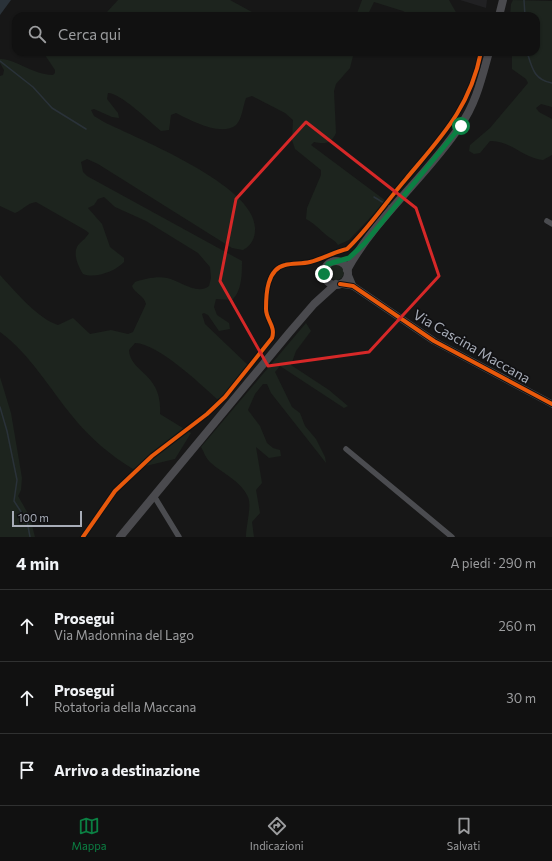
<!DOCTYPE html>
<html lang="it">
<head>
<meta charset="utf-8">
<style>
  :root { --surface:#111; --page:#1a1a1a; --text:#f1f3f6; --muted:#9c9d9f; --line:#303131; --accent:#0b8043 }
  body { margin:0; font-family:Commissioner,sans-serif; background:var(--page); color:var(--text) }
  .scale { position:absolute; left:12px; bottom:10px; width:70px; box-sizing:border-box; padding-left:4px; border:2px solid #a8adb8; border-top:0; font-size:11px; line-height:14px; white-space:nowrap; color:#a8adb8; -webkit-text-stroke:3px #111113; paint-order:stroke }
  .stop { position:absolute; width:12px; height:12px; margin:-9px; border:3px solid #0b8043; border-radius:50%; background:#fff }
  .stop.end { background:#0b8043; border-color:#fff; box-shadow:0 1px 4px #0008 }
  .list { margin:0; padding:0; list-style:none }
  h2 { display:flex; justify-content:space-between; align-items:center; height:52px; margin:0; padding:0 16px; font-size:17px }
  h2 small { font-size:13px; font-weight:400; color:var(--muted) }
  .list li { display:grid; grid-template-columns:26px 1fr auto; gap:12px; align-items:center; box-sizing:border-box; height:72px; padding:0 16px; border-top:1px solid var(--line) }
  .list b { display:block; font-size:15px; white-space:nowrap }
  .list p { margin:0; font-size:13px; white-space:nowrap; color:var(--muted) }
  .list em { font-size:13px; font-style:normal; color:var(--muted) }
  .icon { flex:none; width:22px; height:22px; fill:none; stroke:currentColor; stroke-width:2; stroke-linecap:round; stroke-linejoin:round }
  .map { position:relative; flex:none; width:552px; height:537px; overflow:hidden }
  .search { position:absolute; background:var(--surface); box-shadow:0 1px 3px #0004; left:12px; right:12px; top:12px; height:44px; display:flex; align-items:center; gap:10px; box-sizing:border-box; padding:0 14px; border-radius:12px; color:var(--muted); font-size:15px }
  .sheet { height:268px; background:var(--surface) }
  nav { display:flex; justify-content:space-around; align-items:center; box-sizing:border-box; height:56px; border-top:1px solid var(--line); background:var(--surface); font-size:11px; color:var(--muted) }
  nav a { display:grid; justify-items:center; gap:2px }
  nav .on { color:var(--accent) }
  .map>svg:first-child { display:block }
  .built { fill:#212123 }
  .green { fill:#1d241e }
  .water { fill:#2a3239 }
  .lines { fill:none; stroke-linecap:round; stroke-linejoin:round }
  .stream { stroke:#2a3239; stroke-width:1.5 }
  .minor { stroke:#4b4c50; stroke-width:5.5 }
  .tertiary { stroke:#4b4c50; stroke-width:7 }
  .secondary { stroke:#4a4a4e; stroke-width:8 }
  .cycleway-casing { stroke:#111113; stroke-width:6 }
  .cycleway { stroke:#e8590c; stroke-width:4 }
  .route { stroke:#0b8043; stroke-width:5 }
  .marked { fill:none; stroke:#d62828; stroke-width:3; stroke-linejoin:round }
  .labels { text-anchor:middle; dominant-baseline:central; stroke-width:3.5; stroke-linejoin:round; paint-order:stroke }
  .street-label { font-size:14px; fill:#a8adb8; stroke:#111113 }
</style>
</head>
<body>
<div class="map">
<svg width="552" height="537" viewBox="0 0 552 537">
  <rect width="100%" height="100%" fill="#171717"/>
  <path class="built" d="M 460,0 L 487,0 L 486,8 Z"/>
  <g class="green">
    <path d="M 118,0 L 230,0 L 259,16 L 100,16 L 107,12 Z"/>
    <path d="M 362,0 L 449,0 L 458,16 L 412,16 L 403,11 L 374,2 L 367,16 L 356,16 Z"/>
    <path d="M 513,0 L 552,1 L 552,107 L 541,104 L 536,108 L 539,112 L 552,119 L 552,155 L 543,160 C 523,158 510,140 490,141 L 480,153 L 474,154 L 469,151 L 470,145 L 490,128 L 528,83 L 526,79 L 512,69 L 512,52 L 536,52 L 536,16 L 510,16 L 511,4 Z"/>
    <path d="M 43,52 L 354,52 L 350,68 L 336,84 L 334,91 L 336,133 C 331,144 325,144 314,142 L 311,145 L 386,201 L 349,240 L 338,245 C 334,239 329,238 324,233 C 317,227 315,224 306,219 L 307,208 L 321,175 L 321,170 L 295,149 L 292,140 L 293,120 L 285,113 L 252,96 L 246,98 C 243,106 242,119 236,125 C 221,137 190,120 176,113 L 171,115 L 169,130 L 161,131 C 150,122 121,93 108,93 L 107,99 L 118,113 L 119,118 L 112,117 L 94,109 L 91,110 L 94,116 L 104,122 C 138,139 258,186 255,230 C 255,238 251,246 243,250 L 232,248 L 98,164 L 87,159 L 81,162 L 83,172 L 87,176 L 242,261 C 242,274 242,291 232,300 L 216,299 L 214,307 L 217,315 L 229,323 L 230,329 L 219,331 L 208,315 L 204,313 L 202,314 L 205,324 L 250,367 L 222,398 L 217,399 C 199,383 159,344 135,343 L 129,350 C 130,373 163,373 160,414 L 191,433 L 175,459 L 133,469 C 111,456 89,437 73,417 C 49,388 30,354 0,332 L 0,275 C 14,290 38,319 58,325 L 73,318 L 90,334 L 111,330 L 128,334 L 133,332 L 146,304 C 144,295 135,294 132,286 L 135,282 C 144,279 157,276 167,278 C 179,280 197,296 209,286 L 211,278 L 210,267 L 198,253 L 146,221 L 115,207 L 104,197 L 98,199 L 94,205 L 88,208 L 102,224 L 110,247 L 124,258 L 124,262 C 116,271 95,279 83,274 C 78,266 71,251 80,243 C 84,239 86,238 89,233 L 85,230 L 36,202 C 27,203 23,210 15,213 L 0,206 L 0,76 L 3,75 L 4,70 L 0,63 L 0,59 C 14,58 33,75 53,75 L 55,73 L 55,70 Z"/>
    <circle cx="336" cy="272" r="8"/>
    <path d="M 306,323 L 311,331 L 296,351 L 291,365 L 329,390 L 348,406 L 344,408 L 280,366 L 275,372 L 292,407 L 300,413 L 305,426 L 316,439 L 325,457 L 326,463 L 271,393 L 267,384 L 263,384 L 255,394 L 248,410 L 260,426 L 267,443 L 273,448 L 280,450 L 281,456 L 269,458 L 256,447 L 262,483 L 256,490 L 260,513 L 252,522 L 254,537 L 246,537 C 246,525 252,506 248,497 C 241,481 222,473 211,463 C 206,459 204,452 201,447 Z"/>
    <path d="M 0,377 L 11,413 L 22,478 L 21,490 L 18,496 L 30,517 L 35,537 L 0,537 Z"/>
  </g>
  <path class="water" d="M 0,0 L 11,0 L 0,15 Z"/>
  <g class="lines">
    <g class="stream">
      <path d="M 524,0 L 525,16"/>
      <path d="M 527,52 C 532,68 534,80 552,83"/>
      <path d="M 0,61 L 33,87 L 52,108 L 86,129"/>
      <path d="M 374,197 L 389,206"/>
      <path d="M 0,407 L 7,431 L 17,480 L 14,501 L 27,521 L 30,537"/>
    </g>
    <g class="minor">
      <path d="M 547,221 L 552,224"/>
      <path d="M 346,449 L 452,537"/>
      <path d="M 154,496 L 179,537"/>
    </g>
    <g class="tertiary">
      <path d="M 348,274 L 353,286"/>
      <path d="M 340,284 L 353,286 L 434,341 L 552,404"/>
    </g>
    <g class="secondary">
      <path d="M 499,16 L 503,0"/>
      <circle cx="336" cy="273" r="12"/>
      <path d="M 347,270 C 376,217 427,176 460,126 C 476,104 482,77 489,52"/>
      <path d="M 120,537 L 289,333 L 314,304 L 336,284"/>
    </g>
    <defs>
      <g id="cycleway">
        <path d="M 340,284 L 353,286 L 434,341 L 552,404"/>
        <path d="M 83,537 L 115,491 L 152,456 L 207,414 L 225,397 L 272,338 C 276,326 266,320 266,309 C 266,294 267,269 285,265 C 293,263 302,264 310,262 C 322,259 334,252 347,249 C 369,228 386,202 406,179 C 441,137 470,108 481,52"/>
      </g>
    </defs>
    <use href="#cycleway" class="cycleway-casing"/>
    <use href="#cycleway" class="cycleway"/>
  </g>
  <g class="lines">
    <path class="route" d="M 324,274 L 328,264 L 349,258 L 364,244 L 461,126"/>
  </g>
  <path class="marked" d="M 306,122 L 416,208 L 439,276 L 369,352 L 268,366 L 220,281 L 236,199 Z"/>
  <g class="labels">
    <g class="street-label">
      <text transform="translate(472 346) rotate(30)">Via Cascina Maccana</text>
    </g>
  </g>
</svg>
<div class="scale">100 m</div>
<div class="stop" style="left:461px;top:126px"></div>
<div class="stop end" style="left:324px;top:274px"></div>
<div class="search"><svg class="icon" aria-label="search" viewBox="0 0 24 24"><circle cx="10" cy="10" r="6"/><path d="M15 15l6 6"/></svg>Cerca qui</div>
</div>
<section class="sheet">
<h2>4 min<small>A piedi · 290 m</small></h2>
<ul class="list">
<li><svg class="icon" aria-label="ahead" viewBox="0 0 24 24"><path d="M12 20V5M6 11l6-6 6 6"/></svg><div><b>Prosegui</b><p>Via Madonnina del Lago</p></div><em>260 m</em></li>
<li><svg class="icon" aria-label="ahead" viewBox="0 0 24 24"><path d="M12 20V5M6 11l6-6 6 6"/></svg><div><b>Prosegui</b><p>Rotatoria della Maccana</p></div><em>30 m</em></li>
<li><svg class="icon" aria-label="arrive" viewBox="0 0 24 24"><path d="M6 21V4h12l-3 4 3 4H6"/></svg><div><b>Arrivo a destinazione</b></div></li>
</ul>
</section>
<nav>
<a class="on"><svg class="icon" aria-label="map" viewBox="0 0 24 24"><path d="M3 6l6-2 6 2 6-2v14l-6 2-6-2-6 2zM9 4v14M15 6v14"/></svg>Mappa</a>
<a><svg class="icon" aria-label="directions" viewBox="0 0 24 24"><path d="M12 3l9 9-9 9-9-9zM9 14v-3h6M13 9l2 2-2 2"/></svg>Indicazioni</a>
<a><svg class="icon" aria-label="saved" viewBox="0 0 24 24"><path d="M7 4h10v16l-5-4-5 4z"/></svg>Salvati</a>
</nav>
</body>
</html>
